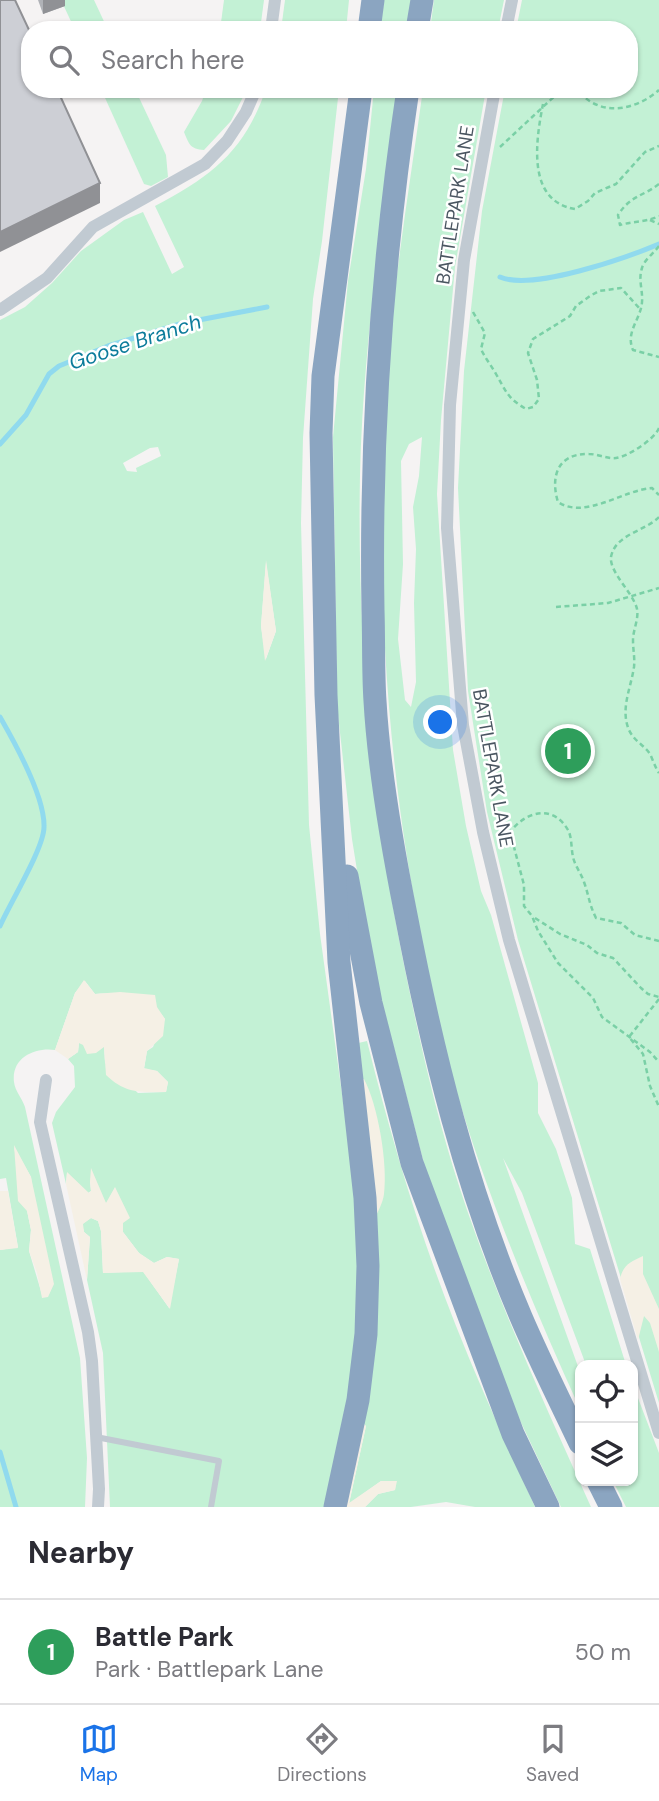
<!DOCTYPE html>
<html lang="en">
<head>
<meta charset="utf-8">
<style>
  :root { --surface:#fff; --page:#f2f2f3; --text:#2b2b33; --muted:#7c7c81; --line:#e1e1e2; --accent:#1a73e8 }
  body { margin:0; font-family:"DM Sans",sans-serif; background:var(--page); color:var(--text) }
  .controls { position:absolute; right:21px; bottom:21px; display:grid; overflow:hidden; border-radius:14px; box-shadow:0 2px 5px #0004 }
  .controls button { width:63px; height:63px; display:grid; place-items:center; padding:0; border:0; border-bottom:2px solid var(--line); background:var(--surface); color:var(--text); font:35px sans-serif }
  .you { position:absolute; left:441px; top:723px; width:24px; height:24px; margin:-18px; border:5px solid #fff; border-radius:50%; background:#1a73e8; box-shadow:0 0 0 10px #1a73e833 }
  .badge { display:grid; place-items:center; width:46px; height:46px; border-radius:50%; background:var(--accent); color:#fff; font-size:23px; font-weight:700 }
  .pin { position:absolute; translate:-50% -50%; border:4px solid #fff; box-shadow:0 2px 7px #0006 }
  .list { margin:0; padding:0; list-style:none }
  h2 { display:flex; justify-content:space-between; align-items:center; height:91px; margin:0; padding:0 28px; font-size:30px }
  h2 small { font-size:23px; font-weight:400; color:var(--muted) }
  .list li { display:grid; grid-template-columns:46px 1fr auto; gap:21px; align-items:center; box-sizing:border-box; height:105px; padding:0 28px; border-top:2px solid var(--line) }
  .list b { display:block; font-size:26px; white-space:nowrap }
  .list p { margin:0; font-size:23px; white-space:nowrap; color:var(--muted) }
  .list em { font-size:23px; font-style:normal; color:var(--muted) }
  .icon { flex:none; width:38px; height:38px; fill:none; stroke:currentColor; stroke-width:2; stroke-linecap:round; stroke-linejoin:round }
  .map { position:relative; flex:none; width:659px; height:1507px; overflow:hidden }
  .search { position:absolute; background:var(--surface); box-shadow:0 2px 5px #0004; left:21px; right:21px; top:21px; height:77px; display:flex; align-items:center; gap:18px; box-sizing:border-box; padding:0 24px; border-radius:28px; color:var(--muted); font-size:26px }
  .sheet { height:196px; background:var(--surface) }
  nav { display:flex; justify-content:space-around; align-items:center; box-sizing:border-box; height:98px; border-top:2px solid var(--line); background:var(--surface); font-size:19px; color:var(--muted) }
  nav a { display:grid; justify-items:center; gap:4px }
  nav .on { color:var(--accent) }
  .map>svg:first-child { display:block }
  .green { fill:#c3f1d5; fill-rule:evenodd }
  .sand { fill:#f5f0e5 }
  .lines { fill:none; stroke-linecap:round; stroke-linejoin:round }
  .stream { stroke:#90daee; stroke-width:5 }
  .path { stroke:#7ad0a6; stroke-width:2.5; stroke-dasharray:5 3.5; stroke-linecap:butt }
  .service { stroke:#c1cad2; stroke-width:6 }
  .minor { stroke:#c1cad2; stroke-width:12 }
  .motorway { stroke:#8ba5c1; stroke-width:23 }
  .wall { fill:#b0b2b7 }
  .shaded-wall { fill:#909195 }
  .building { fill:#cdcfd5; stroke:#909195; stroke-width:2 }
  .labels { text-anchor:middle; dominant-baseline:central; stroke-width:5; stroke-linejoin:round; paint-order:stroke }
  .street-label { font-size:19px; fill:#4a5661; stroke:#fff }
  .water-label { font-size:21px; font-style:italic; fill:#0c7c9b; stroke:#fff }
</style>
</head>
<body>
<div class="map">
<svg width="659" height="1507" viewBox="0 0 659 1507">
  <rect width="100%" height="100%" fill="#f5f3f3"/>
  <g class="green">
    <path d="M 61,0 L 94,0 L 108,30 L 75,30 Z"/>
    <path d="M 224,0 L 264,0 L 260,30 L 220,30 Z"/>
    <path d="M 285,0 L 349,0 L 346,30 L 281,30 Z"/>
    <path d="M 384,0 L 411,0 L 407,30 L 380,30 Z"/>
    <path d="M 434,0 L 504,0 L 498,30 L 430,30 Z"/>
    <path d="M 522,0 L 659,0 L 659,1403 L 518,940 L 487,812 L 468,691 L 458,488 L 464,371 L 482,211 L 505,89 L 629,89 L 629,30 L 516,30 Z"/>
    <path d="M 101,89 L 135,89 L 166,155 L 168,177 L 151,186 L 144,184 Z"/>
    <path d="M 206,89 L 247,89 L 231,121 L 204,150 C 190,149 189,144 184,132 L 202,101 Z"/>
    <path d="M 266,89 L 339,89 L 322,241 L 313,299 L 303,438 L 301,523 L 309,825 L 320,934 L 350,1152 L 360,1242 L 356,1357 L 324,1507 L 110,1507 L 103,1353 L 87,1280 L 90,1237 L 84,1232 L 82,1224 L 91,1218 L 98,1221 L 101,1231 L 103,1273 L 143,1271 L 169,1308 L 179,1259 L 167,1257 L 154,1263 L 139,1253 L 123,1232 L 123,1223 L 115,1188 L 106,1204 L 99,1190 L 90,1181 L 91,1191 L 88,1193 L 67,1173 L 66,1184 L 52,1123 L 56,1112 L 75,1087 L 74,1066 L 68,1059 L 78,1052 L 79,1043 L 104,1047 L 105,1063 L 138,1093 L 166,1092 L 168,1082 L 157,1071 L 144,1069 L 147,1051 L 153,1047 L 165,1019 C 149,996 121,992 95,994 L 85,981 L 75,993 L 55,1050 C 36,1047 11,1057 14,1082 C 15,1091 22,1098 25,1107 L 80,1358 L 87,1458 L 85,1507 L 0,1507 L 0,1250 L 18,1247 L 6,1178 L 0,1179 L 0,320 L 25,307 L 52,283 L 81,251 L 124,220 L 143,212 L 172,274 L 184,267 L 155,206 C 212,176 244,152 266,89 ZM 158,447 L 161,456 L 136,468 L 137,472 L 127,471 L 123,463 L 150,448 ZM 266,563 L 276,631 L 266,659 L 261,626 ZM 14,1147 L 31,1177 L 43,1298 L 29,1251 L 31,1230 Z"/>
    <path d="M 374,89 L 399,89 C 383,217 363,345 360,475 C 357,636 371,797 402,955 C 418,1034 435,1112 460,1189 C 496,1298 544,1403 591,1507 L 561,1507 L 507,1393 L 429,1183 L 372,964 L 352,839 L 337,706 L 333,437 L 348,281 L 366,169 Z"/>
    <path d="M 423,89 L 486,89 L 455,267 L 441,420 L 437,494 L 453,750 L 466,826 L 481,891 L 491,915 L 538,1083 L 538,1113 L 556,1149 L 572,1198 L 575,1244 L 590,1249 L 626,1365 L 586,1365 L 522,1193 L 503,1158 L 580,1372 L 580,1409 C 531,1302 486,1193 453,1080 C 440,1034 431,987 422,941 C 385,756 374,567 387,379 C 393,282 410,185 423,89 ZM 422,437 L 419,476 L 413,507 L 416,549 L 414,603 L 416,682 L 411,707 L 405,700 L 398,639 L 403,564 L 401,461 L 409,444 Z"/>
    <path d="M 367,1041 C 391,1138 419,1233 456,1326 C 480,1387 508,1447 535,1507 L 475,1507 L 446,1502 L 411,1507 L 365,1507 L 378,1494 L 395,1490 L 396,1481 L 381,1481 L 349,1504 L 366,1426 L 360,1420 L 358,1079 L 354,1044 Z"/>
    <path d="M 633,1385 L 659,1453 L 659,1507 L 626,1507 L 613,1481 L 633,1481 Z"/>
  </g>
  <g class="sand">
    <path d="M 266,560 L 276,631 L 265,661 L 261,626 Z"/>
    <path d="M 84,980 L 95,994 L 120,992 L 155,995 L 157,1007 L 165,1019 L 163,1036 L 147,1051 L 144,1068 L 157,1071 L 168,1082 L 166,1092 C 140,1092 126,1094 106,1075 L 104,1047 L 96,1053 L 87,1054 L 83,1045 L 79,1043 L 78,1052 L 68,1059 L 55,1050 L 75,993 Z"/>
    <path d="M 358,1079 L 364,1079 C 378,1105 388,1164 384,1194 C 383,1203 378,1211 374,1220 Z"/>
    <path d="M 14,1145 L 31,1177 L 54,1284 L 48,1297 L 42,1298 L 37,1273 L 29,1251 L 31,1230 L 27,1211 L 18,1201 Z"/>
    <path d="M 91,1168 L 106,1203 L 115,1187 L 130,1218 L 123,1223 L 123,1232 L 139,1253 L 154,1263 L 167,1257 L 179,1259 L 170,1309 L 143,1272 L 103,1273 L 101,1231 L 98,1221 L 91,1218 L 83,1224 L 84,1232 L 90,1237 L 87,1280 L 66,1184 L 67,1172 L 89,1193 L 91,1191 L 90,1181 Z"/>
    <path d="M 0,1191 L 8,1191 L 18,1248 L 0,1250 Z"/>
    <path d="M 643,1256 L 643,1274 L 659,1309 L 659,1352 L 650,1323 L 644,1316 L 638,1340 L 620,1279 C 623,1265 630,1262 643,1256 Z"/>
    <path d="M 360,1420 L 366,1426 L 349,1503 L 381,1481 L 397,1481 L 395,1490 L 378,1494 L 365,1507 L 340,1507 Z"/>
  </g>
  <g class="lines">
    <g class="stream">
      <path d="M 500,277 C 532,291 626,258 659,244"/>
      <path d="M 0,444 L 26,415 L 49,374 L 59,366 L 108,346 L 183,323 L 267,307"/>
      <path d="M 0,717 C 15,743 45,797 44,827 C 44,848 10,903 0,926"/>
      <path d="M 0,1452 L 16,1507"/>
    </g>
    <g class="path">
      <path d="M 543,104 C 536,140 526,201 575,209 L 588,201 L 595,193 L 616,184 L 645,152 L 659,146"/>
      <path d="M 500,147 L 559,92 C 579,85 579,96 593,103 C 615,115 642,105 659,90"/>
      <path d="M 659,184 C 642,197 631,195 618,215 L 620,225 C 634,221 647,222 659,216"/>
      <path d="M 650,220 L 659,224"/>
      <path d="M 659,246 C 654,253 644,260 642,268 C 638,280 643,290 642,302 C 641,319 625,332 633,350 L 659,357"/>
      <path d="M 473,312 L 485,333 L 481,349 C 485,358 491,365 496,374 C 506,391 507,398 526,409 L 533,407 L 539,399 L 537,380 L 528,353 L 533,339 L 570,316 L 576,306 L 590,296 L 599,291 L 621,288 L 640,309"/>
      <path d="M 659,428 C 655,439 627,457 616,458 C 607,459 598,454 589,454 C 558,453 550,476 558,502 C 585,520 623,490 652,488 L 659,495"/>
      <path d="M 659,517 C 646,531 615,534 611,557 C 609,572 634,594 637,609 C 639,619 633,630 633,640 C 633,650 635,658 634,667 C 631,688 620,709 629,730 C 634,741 644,745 650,754 C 653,760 655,767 659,773"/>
      <path d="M 556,607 L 608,603 L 659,588"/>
      <path d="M 535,918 L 560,934 L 587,945 L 597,953 L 613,958 L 641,988 L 648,994 L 659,997"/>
      <path d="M 659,941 L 635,935 L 621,923 L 596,918 C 589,904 589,896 584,882 C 581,873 575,866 573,857 C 571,848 572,837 568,830 C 553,804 526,811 510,832 L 524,885 L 524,906 L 532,916 L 538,931 L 558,963 L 593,998 L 602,1017 L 650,1052 L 659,1062"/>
      <path d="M 659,999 L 629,1037 L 643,1054 L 650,1086 L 659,1107"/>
    </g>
    <path class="service" d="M 96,1437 L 219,1461 L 211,1507"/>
    <g class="minor">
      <path d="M 271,30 L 275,0"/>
      <path d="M 506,30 L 512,0"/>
      <path d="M 495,89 L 464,260 L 450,405 L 447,528 L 463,725 L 483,832 L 509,940 L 659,1433"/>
      <path d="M 0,310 L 47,278 L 93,227 L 205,164 L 227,141 L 246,112 L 256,89"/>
      <path d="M 46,1080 L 40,1122 L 88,1332 L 92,1361 L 99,1489 L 98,1507"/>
    </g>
    <g class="motorway">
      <path d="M 369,30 L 373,0"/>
      <path d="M 417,30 L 422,0"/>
      <path d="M 408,89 C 382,262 370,436 373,610 C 374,641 373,671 375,701 C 379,772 392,845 406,915 C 432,1051 466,1188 521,1317 C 539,1359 560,1401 580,1443"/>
      <path d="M 347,876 L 371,1003 L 412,1163 L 513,1434 L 548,1507"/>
      <path d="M 598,1481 L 611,1507"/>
      <path d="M 335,1507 L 358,1400 L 366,1334 L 368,1266 L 365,1198 L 339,962 L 326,695 L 321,433 L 323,376 L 361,89"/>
    </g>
  </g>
  <path class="wall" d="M 38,0 L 65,0 L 65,6 L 43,14 Z"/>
  <g class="shaded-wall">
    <path d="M 43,0 L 65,0 L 65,6 L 43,14 Z"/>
    <path d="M 100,183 L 100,203 L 0,252 L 0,232 Z"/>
  </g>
  <path class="building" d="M 0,0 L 15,0 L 30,32 L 30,89 L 57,89 L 100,183 L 0,232 Z"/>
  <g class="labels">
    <g class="street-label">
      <text transform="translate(455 205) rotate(-81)">BATTLEPARK LANE</text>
      <text transform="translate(493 768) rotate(80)">BATTLEPARK LANE</text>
    </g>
    <g class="water-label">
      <text transform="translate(135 342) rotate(-18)">Goose Branch</text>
    </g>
  </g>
</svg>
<div class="controls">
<button><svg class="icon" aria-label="locate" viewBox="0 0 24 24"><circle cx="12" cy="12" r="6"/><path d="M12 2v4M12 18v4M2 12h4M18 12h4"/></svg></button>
<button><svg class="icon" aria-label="layers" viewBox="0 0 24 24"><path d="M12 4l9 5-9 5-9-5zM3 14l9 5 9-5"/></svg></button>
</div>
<div class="you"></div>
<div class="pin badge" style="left:568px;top:751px;background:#2e9e5b">1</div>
<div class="search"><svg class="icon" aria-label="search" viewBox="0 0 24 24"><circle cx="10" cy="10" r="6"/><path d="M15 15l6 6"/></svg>Search here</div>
</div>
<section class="sheet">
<h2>Nearby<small></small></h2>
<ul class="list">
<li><span class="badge" style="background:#2e9e5b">1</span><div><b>Battle Park</b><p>Park · Battlepark Lane</p></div><em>50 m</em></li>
</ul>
</section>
<nav>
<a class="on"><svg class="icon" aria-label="map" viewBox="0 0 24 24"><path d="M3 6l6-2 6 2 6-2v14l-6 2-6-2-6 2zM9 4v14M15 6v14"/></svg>Map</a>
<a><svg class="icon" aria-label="directions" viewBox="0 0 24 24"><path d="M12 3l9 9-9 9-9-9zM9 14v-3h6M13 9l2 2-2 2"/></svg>Directions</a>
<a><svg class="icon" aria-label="saved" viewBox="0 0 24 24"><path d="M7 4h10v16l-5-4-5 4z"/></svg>Saved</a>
</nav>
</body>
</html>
